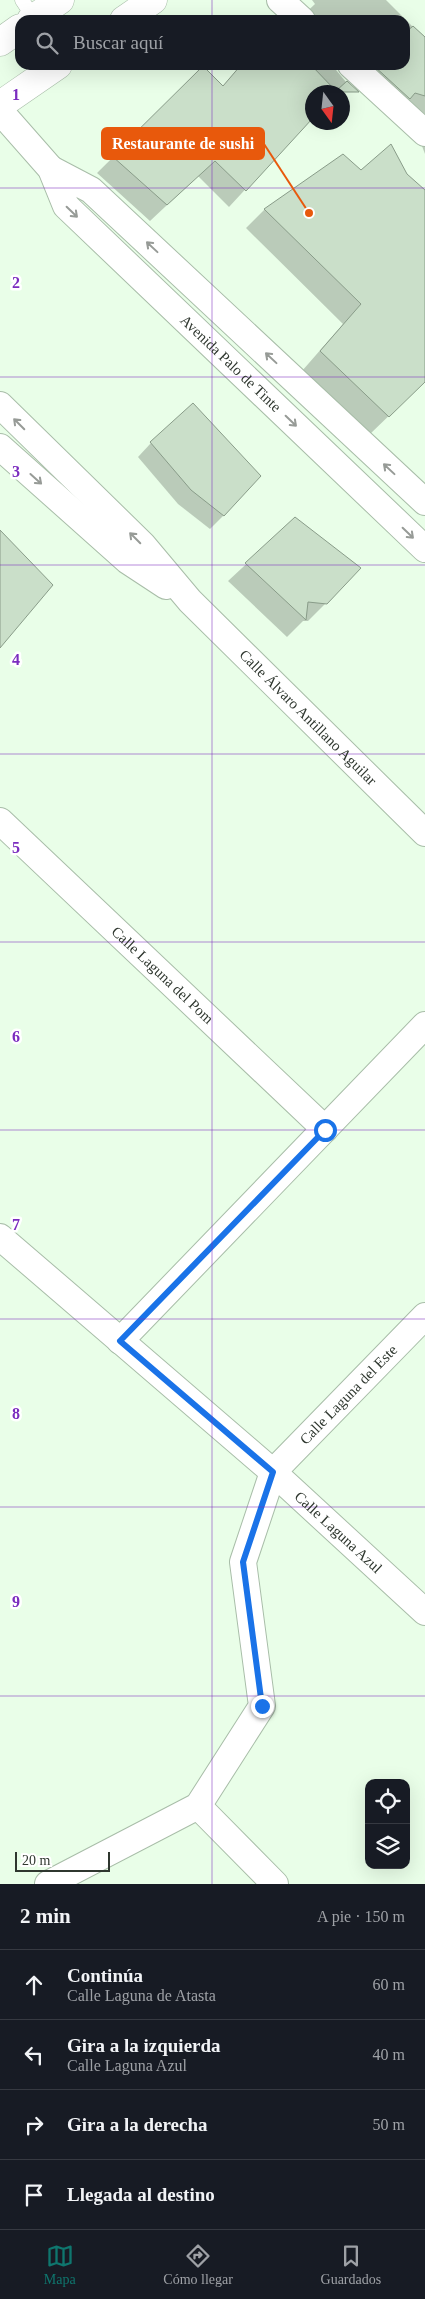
<!DOCTYPE html>
<html lang="es">
<head>
<meta charset="utf-8">
<style>
  :root { --surface:#171b24; --page:#242831; --text:#f1f3f6; --muted:#9ea1a6; --line:#363941; --accent:#0f766e }
  body { margin:0; font-family:"Times New Roman",serif; background:var(--page); color:var(--text) }
  .controls { position:absolute; right:15px; bottom:15px; display:grid; overflow:hidden; border-radius:10px; box-shadow:0 5px 20px #0002 }
  .controls button { width:45px; height:45px; display:grid; place-items:center; padding:0; border:0; border-bottom:1px solid var(--line); background:var(--surface); color:var(--text); font:25px sans-serif }
  .compass { position:absolute; left:305px; top:85px; width:45px; height:45px; border-radius:50%; background:var(--surface); box-shadow:0 5px 20px #0002; rotate:165deg }
  .scale { position:absolute; left:15px; bottom:12px; width:95px; box-sizing:border-box; padding-left:5px; border:2px solid #2f372f; border-top:0; font-size:14px; line-height:18px; white-space:nowrap; color:#2f372f; -webkit-text-stroke:4px #fff; paint-order:stroke }
  .stop { position:absolute; width:15px; height:15px; margin:-11px; border:4px solid #1a73e8; border-radius:50%; background:#fff }
  .stop.end { background:#1a73e8; border-color:#fff; box-shadow:0 1px 5px #0008 }
  .list { margin:0; padding:0; list-style:none }
  h2 { display:flex; justify-content:space-between; align-items:center; height:65px; margin:0; padding:0 20px; font-size:21px }
  h2 small { font-size:16px; font-weight:400; color:var(--muted) }
  .list li { display:grid; grid-template-columns:32px 1fr auto; gap:15px; align-items:center; box-sizing:border-box; height:70px; padding:0 20px; border-top:1px solid var(--line) }
  .list b { display:block; font-size:19px; white-space:nowrap }
  .list p { margin:0; font-size:16px; white-space:nowrap; color:var(--muted) }
  .list em { font-size:16px; font-style:normal; color:var(--muted) }
  .icon { flex:none; width:28px; height:28px; fill:none; stroke:currentColor; stroke-width:2; stroke-linecap:round; stroke-linejoin:round }
  .map { position:relative; flex:none; width:425px; height:1884px; overflow:hidden }
  .search { position:absolute; background:var(--surface); box-shadow:0 5px 20px #0002; left:15px; right:15px; top:15px; height:55px; display:flex; align-items:center; gap:12px; box-sizing:border-box; padding:0 18px; border-radius:15px; color:var(--muted); font-size:19px }
  .sheet { height:345px; background:var(--surface) }
  nav { display:flex; justify-content:space-around; align-items:center; box-sizing:border-box; height:70px; border-top:1px solid var(--line); background:var(--surface); font-size:14px; color:var(--muted) }
  nav a { display:grid; justify-items:center; gap:2px }
  nav .on { color:var(--accent) }
  .map>svg:first-child { display:block }
  .shadow { fill:#0003 }
  .building { fill:#cadfc9; stroke:#899c89 }
  .lines { fill:none; stroke-linecap:round; stroke-linejoin:round }
  .lane-casing { stroke:#a8bda8; stroke-width:15 }
  .street-casing { stroke:#a8bda8; stroke-width:28 }
  .primary-casing { stroke:#a8bda8; stroke-width:29 }
  .lane { stroke:#fff; stroke-width:14 }
  .street { stroke:#fff; stroke-width:26 }
  .primary { stroke:#fff; stroke-width:28 }
  .oneway { stroke:#979b97 }
  .route { stroke:#1a73e8; stroke-width:6 }
  .grid { fill:none; stroke:#7b2cbf; stroke-width:1; stroke-opacity:0.55 }
  .labels { text-anchor:middle; dominant-baseline:central; stroke-width:5; stroke-linejoin:round; paint-order:stroke }
  .street-label { font-size:15px; fill:#2f372f; stroke:#fff }
  .grid-label { font-size:16px; text-anchor:middle; font-weight:bold; fill:#7b2cbf; stroke:#fff; stroke-width:5; stroke-linejoin:round; paint-order:stroke }
  .leader { fill:none; stroke:#e8590c; stroke-width:2 }
  .callout-dot { fill:#e8590c; stroke:#fff; stroke-width:2 }
  .callout { fill:#e8590c; stroke:#e8590c; stroke-width:2 }
  .callout-label { font-size:16px; text-anchor:middle; font-weight:bold; fill:#fff }
</style>
</head>
<body>
<div class="map">
<svg width="425" height="1884" viewBox="0 0 425 1884">
  <rect width="100%" height="100%" fill="#e9fee8"/>
  <g class="shadow">
    <path d="M 312,0 L 386,0 L 425,39 L 425,154 L 419,138 L 345,70 L 335,66 L 336,70 L 346,82 L 336,92 L 312,92 L 312,117 L 229,207 L 198,176 L 150,221 L 97,173 L 203,68 L 222,87 L 242,65 L 405,65 L 405,20 L 298,20 L 315,4 Z"/>
    <path d="M 343,156 L 361,172 L 406,175 L 425,193 L 425,381 L 369,435 L 302,371 L 343,324 L 246,228 L 264,210 Z"/>
    <path d="M 151,443 L 224,515 L 210,529 L 178,504 L 138,457 Z"/>
    <path d="M 295,519 L 326,603 L 308,621 L 303,621 L 287,637 L 228,581 Z"/>
  </g>
  <g class="building">
    <path d="M 413,26 L 425,37 L 425,96 L 415,93 L 410,99 L 373,65 L 405,65 L 405,33 Z"/>
    <path d="M 241,65 L 311,65 L 336,91 L 347,81 L 359,92 L 312,92 L 312,119 L 246,191 L 215,161 L 167,205 L 112,156 L 203,66 L 223,86 Z"/>
    <path d="M 391,144 L 407,174 L 425,190 L 425,382 L 389,417 L 320,351 L 361,304 L 264,209 L 343,154 L 361,170 Z"/>
    <path d="M 193,403 L 261,476 L 224,516 L 191,490 L 150,442 Z"/>
    <path d="M 295,517 L 361,568 L 327,604 L 308,602 L 306,620 L 245,563 Z"/>
    <path d="M 0,530 L 53,585 L 0,648 Z"/>
  </g>
  <g class="lines">
    <defs>
      <path id="lane" d="M 22,0 L 34,18"/>
      <g id="street">
        <path d="M 280,0 L 302,20"/>
        <path d="M 351,65 L 425,133"/>
        <path id="s1" d="M 0,111 L 51,169 L 66,206 L 425,549"/>
        <path d="M 51,169 L 91,190 L 425,502"/>
        <path id="s2" d="M 0,405 L 143,545 L 190,601 L 425,833"/>
        <path d="M 0,447 L 128,561 L 166,586"/>
        <path id="s3" d="M 0,821 L 325,1129"/>
        <path id="s4" d="M 0,1237 L 273,1472 L 425,1612"/>
        <path d="M 120,1341 L 425,1025"/>
        <path d="M 198,1806 L 275,1884"/>
        <path id="s5" d="M 48,1884 L 198,1806 L 262,1706 L 243,1562 L 273,1472 L 425,1316"/>
      </g>
      <g id="primary">
        <path d="M 31,20 L 60,0"/>
        <path d="M 124,20 L 153,0"/>
        <path d="M 0,42 L 20,28"/>
        <path d="M 0,105 L 58,65"/>
      </g>
    </defs>
    <use href="#lane" class="lane-casing"/>
    <use href="#street" class="street-casing"/>
    <use href="#primary" class="primary-casing"/>
    <use href="#lane" class="lane"/>
    <use href="#street" class="street"/>
    <use href="#primary" class="primary"/>
  </g>
  <defs><path id="oneway-shaft" d="M-6 0H5M1.5-3L5.5 0L1.5 3" fill="none" stroke-width="1.6" stroke-linecap="round" stroke-linejoin="round" transform="scale(1.25)"/></defs>
  <g class="oneway">
    <use href="#oneway-shaft" transform="translate(72 212) rotate(44)"/>
    <use href="#oneway-shaft" transform="translate(152 247) rotate(-137)"/>
    <use href="#oneway-shaft" transform="translate(271 358) rotate(-137)"/>
    <use href="#oneway-shaft" transform="translate(291 421) rotate(44)"/>
    <use href="#oneway-shaft" transform="translate(19 424) rotate(-135)"/>
    <use href="#oneway-shaft" transform="translate(389 469) rotate(-137)"/>
    <use href="#oneway-shaft" transform="translate(36 479) rotate(42)"/>
    <use href="#oneway-shaft" transform="translate(408 533) rotate(44)"/>
    <use href="#oneway-shaft" transform="translate(135 538) rotate(-135)"/>
  </g>
  <g class="lines">
    <path class="route" d="M 262,1706 L 243,1562 L 273,1472 L 120,1341 L 325,1130"/>
  </g>
  <path class="grid" d="M 212,0 L 212,20M 212,65 L 212,1884M 0,188 L 425,188M 0,377 L 425,377M 0,565 L 425,565M 0,754 L 425,754M 0,942 L 425,942M 0,1130 L 425,1130M 0,1319 L 425,1319M 0,1507 L 425,1507M 0,1696 L 425,1696"/>
  <g class="labels">
    <g class="street-label">
      <text stroke="none"><textPath href="#s1" startOffset="345">Avenida Palo de Tinte</textPath></text>
      <text stroke="none"><textPath href="#s2" startOffset="439">Calle Álvaro Antillano Aguilar</textPath></text>
      <text stroke="none"><textPath href="#s3" startOffset="224">Calle Laguna del Pom</textPath></text>
      <text stroke="none"><textPath href="#s5" startOffset="636">Calle Laguna del Este</textPath></text>
      <text stroke="none"><textPath href="#s4" startOffset="449">Calle Laguna Azul</textPath></text>
    </g>
  </g>
  <g class="grid-label">
    <text x="16" y="100">1</text>
    <text x="16" y="288">2</text>
    <text x="16" y="477">3</text>
    <text x="16" y="665">4</text>
    <text x="16" y="853">5</text>
    <text x="16" y="1042">6</text>
    <text x="16" y="1230">7</text>
    <text x="16" y="1419">8</text>
    <text x="16" y="1607">9</text>
  </g>
  <path class="leader" d="M309 213L264 144"/>
  <circle class="callout-dot" cx="309" cy="213" r="5"/>
  <rect class="callout" x="102" y="128" width="162" height="31" rx="5"/>
  <g class="callout-label">
    <text x="183" y="149">Restaurante de sushi</text>
  </g>
</svg>
<div class="controls">
<button><svg class="icon" aria-label="locate" viewBox="0 0 24 24"><circle cx="12" cy="12" r="6"/><path d="M12 2v4M12 18v4M2 12h4M18 12h4"/></svg></button>
<button><svg class="icon" aria-label="layers" viewBox="0 0 24 24"><path d="M12 4l9 5-9 5-9-5zM3 14l9 5 9-5"/></svg></button>
</div>
<svg class="compass" viewBox="-18 -18 36 36"><path d="M0-13l5 13h-10z" fill="#e53935"/><path d="M0 13l5-13h-10z" fill="#9ea1a6"/></svg>
<div class="scale">20 m</div>
<div class="stop" style="left:325px;top:1130px"></div>
<div class="stop end" style="left:262px;top:1706px"></div>
<div class="search"><svg class="icon" aria-label="search" viewBox="0 0 24 24"><circle cx="10" cy="10" r="6"/><path d="M15 15l6 6"/></svg>Buscar aquí</div>
</div>
<section class="sheet">
<h2>2 min<small>A pie · 150 m</small></h2>
<ul class="list">
<li><svg class="icon" aria-label="ahead" viewBox="0 0 24 24"><path d="M12 20V5M6 11l6-6 6 6"/></svg><div><b>Continúa</b><p>Calle Laguna de Atasta</p></div><em>60 m</em></li>
<li><svg class="icon" aria-label="left" viewBox="0 0 24 24"><path d="M17 20v-9H6M10 6l-5 5 5 5"/></svg><div><b>Gira a la izquierda</b><p>Calle Laguna Azul</p></div><em>40 m</em></li>
<li><svg class="icon" aria-label="right" viewBox="0 0 24 24"><path d="M7 20v-9h11M14 6l5 5-5 5"/></svg><div><b>Gira a la derecha</b></div><em>50 m</em></li>
<li><svg class="icon" aria-label="arrive" viewBox="0 0 24 24"><path d="M6 21V4h12l-3 4 3 4H6"/></svg><div><b>Llegada al destino</b></div></li>
</ul>
</section>
<nav>
<a class="on"><svg class="icon" aria-label="map" viewBox="0 0 24 24"><path d="M3 6l6-2 6 2 6-2v14l-6 2-6-2-6 2zM9 4v14M15 6v14"/></svg>Mapa</a>
<a><svg class="icon" aria-label="directions" viewBox="0 0 24 24"><path d="M12 3l9 9-9 9-9-9zM9 14v-3h6M13 9l2 2-2 2"/></svg>Cómo llegar</a>
<a><svg class="icon" aria-label="saved" viewBox="0 0 24 24"><path d="M7 4h10v16l-5-4-5 4z"/></svg>Guardados</a>
</nav>
</body>
</html>
